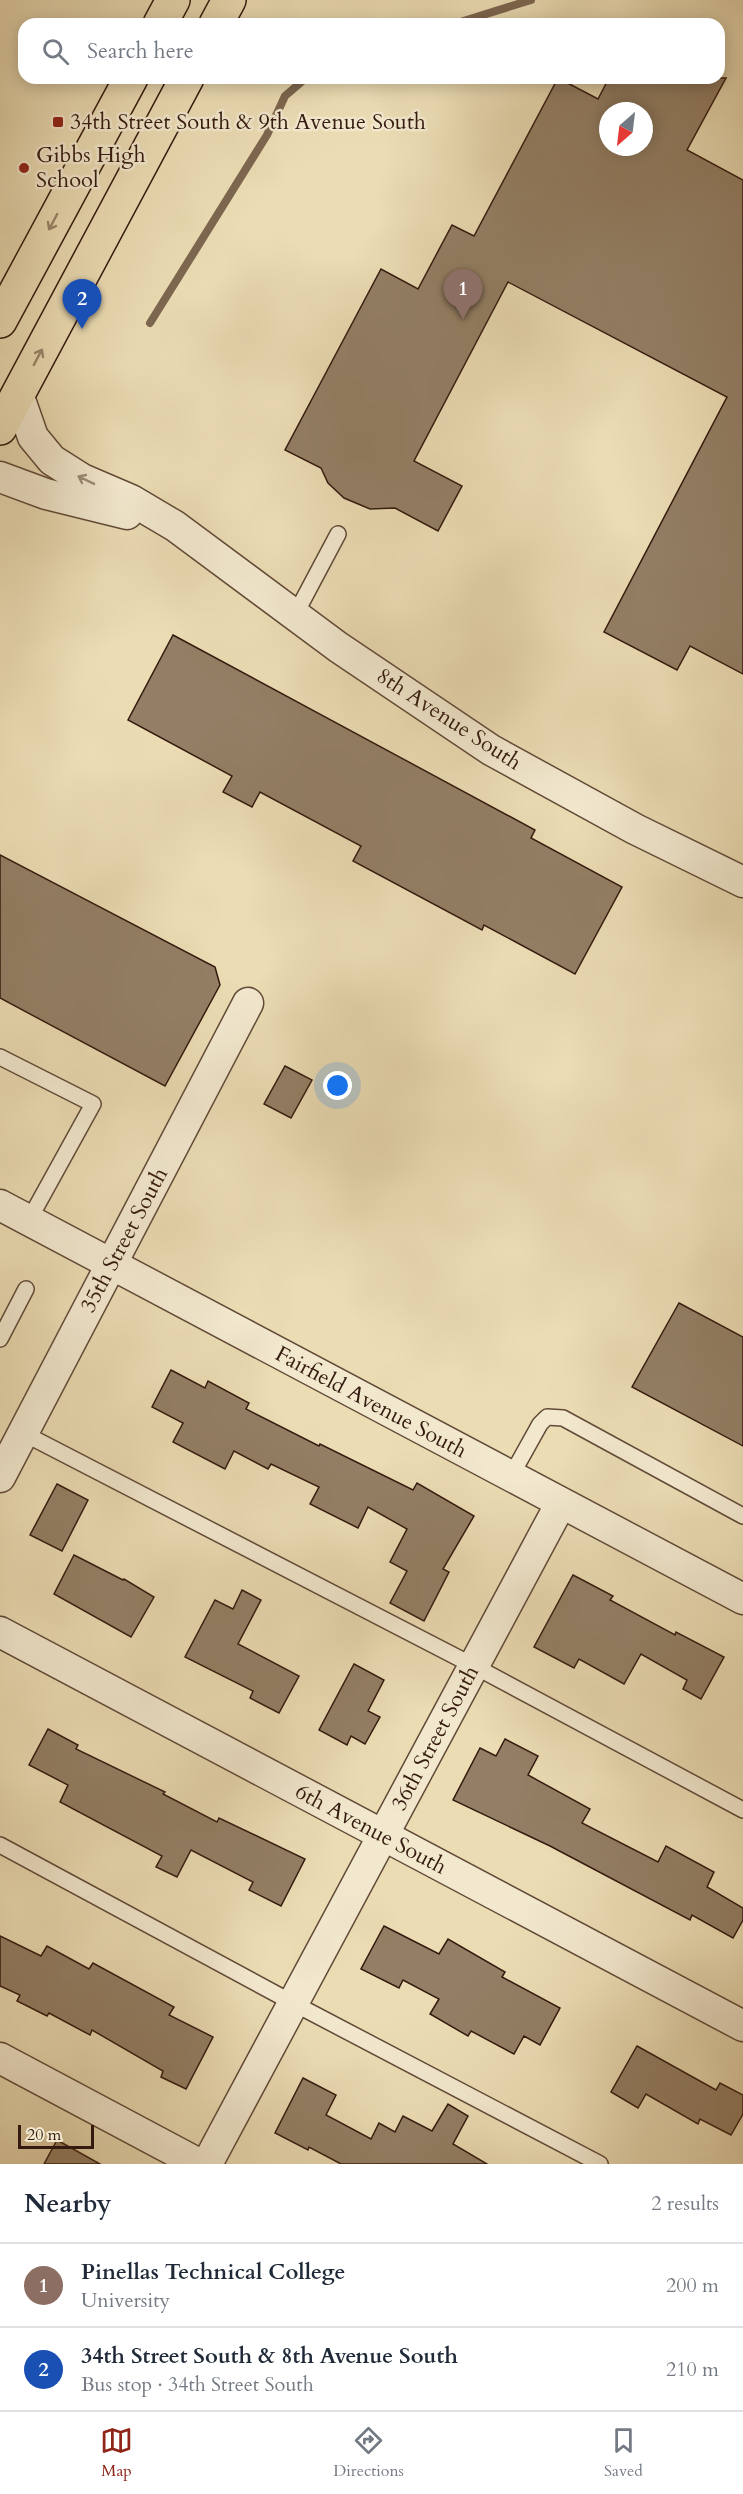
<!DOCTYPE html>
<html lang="en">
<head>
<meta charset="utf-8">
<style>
  :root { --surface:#fff; --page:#f6f6f7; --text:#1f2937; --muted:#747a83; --line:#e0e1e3; --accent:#8f2418 }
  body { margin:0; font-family:Cardo,serif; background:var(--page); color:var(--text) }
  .compass { position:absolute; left:599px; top:102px; width:54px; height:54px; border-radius:50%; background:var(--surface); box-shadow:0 3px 15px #0003; rotate:208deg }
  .scale { position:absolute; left:18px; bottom:15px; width:76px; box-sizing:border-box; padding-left:6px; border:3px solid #341a0f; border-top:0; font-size:16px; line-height:21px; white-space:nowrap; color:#341a0f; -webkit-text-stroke:4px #f2e8ce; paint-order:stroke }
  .you { position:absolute; left:338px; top:1086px; width:21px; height:21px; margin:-15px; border:4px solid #fff; border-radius:50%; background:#1a73e8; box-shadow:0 0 0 9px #1a73e833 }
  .badge { display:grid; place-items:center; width:39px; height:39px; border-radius:50%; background:var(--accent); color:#fff; font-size:20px; font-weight:700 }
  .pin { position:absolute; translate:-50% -50px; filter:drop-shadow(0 2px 3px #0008) }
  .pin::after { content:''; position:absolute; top:32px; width:21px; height:18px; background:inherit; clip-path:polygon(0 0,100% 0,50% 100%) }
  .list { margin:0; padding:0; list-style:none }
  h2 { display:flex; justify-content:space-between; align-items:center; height:78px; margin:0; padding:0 24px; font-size:26px }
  h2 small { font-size:20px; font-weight:400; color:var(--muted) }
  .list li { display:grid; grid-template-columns:39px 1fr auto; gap:18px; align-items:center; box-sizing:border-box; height:84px; padding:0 24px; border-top:2px solid var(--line) }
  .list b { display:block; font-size:22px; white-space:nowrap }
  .list p { margin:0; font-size:20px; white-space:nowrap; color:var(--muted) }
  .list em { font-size:20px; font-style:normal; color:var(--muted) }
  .icon { flex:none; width:33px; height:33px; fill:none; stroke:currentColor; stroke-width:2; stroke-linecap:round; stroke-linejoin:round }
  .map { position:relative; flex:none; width:743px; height:2164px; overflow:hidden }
  .search { position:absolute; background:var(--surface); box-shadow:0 3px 15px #0003; left:18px; right:18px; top:18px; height:66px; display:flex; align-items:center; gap:15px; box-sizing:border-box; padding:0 21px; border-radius:18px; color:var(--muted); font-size:22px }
  .sheet { height:246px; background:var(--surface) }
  nav { display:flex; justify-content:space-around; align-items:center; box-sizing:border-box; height:84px; border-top:2px solid var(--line); background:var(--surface); font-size:16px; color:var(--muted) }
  nav a { display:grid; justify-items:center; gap:3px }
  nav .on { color:var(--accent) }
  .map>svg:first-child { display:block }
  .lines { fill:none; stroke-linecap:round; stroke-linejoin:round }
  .stream { stroke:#7d6750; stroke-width:8 }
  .building { fill:#937f65; stroke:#341a0f; stroke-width:1.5; fill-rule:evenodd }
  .service-casing { stroke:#624a38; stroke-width:18 }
  .minor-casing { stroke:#624a38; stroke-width:33 }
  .trunk-casing { stroke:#341a0f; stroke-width:36 }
  .service { stroke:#f2e8ce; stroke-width:15 }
  .minor { stroke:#f2e8ce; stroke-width:30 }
  .trunk { stroke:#ebdcb4; stroke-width:33 }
  .oneway { stroke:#99856a }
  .oneway2 { stroke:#9c8b78 }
  .poi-dot { fill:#8f2418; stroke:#f2e8ce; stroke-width:2 }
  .labels { text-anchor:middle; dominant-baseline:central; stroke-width:5; stroke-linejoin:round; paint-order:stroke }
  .poi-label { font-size:22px; fill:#341a0f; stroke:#f2e8ce; text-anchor:start }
  .street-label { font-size:22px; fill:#341a0f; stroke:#f2e8ce }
</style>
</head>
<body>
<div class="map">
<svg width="743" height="2164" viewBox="0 0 743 2164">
  <rect width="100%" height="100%" fill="#ebdcb4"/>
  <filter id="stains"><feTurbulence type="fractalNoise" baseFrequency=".00333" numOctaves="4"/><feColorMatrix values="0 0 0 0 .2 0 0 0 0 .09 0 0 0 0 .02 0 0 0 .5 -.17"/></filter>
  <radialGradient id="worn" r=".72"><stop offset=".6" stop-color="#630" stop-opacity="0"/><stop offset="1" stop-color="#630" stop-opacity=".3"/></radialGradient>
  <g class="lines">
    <g class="stream">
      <path d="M 454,24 L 531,0"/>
      <path d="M 150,323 L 267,135 L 285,96 L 306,78"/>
    </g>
  </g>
  <g class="building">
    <path d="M 558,78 L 598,99 L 609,78 L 726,78 L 687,150 L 743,180 L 743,674 L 690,646 L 677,670 L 604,632 L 727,397 L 508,282 L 414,461 L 462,486 L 438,531 L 395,508 L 370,509 L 344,498 L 328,483 L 321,468 L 285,450 L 381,269 L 418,289 L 452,225 L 474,236 ZM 608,111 L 644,111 L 644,147 L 608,147 Z"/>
    <path d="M 173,635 L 535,830 L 531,838 L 622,887 L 575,974 L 484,925 L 482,930 L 353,861 L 361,846 L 260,792 L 252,807 L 223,792 L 232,776 L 128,720 Z"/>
    <path d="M 0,855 L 215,967 L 220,985 L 165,1086 L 0,998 Z"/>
    <path d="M 285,1066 L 312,1080 L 291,1118 L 264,1104 Z"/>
    <path d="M 679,1303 L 743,1337 L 743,1446 L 632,1387 Z"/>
    <path d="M 171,1370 L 205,1388 L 208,1381 L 249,1403 L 246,1409 L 319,1446 L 320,1444 L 413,1490 L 417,1483 L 474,1516 L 443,1569 L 449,1572 L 424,1621 L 390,1603 L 407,1571 L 390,1562 L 407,1529 L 368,1507 L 358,1528 L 310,1504 L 319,1487 L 271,1464 L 268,1469 L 234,1451 L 225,1469 L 173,1442 L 183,1423 L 152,1407 Z"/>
    <path d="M 57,1484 L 88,1500 L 62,1551 L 30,1535 Z"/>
    <path d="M 74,1555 L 123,1580 L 124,1579 L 154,1597 L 131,1637 L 54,1594 Z"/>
    <path d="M 573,1575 L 613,1596 L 610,1600 L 675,1635 L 676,1632 L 724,1657 L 701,1699 L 683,1689 L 687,1680 L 641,1654 L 624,1684 L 579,1659 L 574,1668 L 534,1647 Z"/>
    <path d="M 242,1590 L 261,1600 L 238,1644 L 299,1676 L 279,1713 L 250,1698 L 253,1691 L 185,1657 L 215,1600 L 233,1609 Z"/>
    <path d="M 354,1664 L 384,1680 L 368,1711 L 380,1717 L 365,1744 L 351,1736 L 347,1745 L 319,1730 Z"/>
    <path d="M 48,1729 L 78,1745 L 76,1749 L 165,1792 L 163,1794 L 217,1822 L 219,1818 L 305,1859 L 281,1906 L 249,1890 L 253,1882 L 191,1850 L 177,1877 L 156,1867 L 162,1856 L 60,1802 L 68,1785 L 29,1765 Z"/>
    <path d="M 505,1739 L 538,1756 L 528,1775 L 590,1809 L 582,1823 L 658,1862 L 666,1846 L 714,1872 L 707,1887 L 743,1908 L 743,1920 L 733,1938 L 692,1915 L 690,1920 L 550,1846 L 453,1800 L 480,1748 L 496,1756 Z"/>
    <path d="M 384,1926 L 439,1954 L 448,1939 L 505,1972 L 502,1977 L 560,2008 L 540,2045 L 524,2036 L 514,2054 L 471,2031 L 468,2036 L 430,2014 L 439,1999 L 403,1980 L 399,1988 L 361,1969 Z"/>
    <path d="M 0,1936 L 41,1956 L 47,1946 L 89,1969 L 93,1963 L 174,2007 L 169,2015 L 213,2037 L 186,2089 L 161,2077 L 163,2071 L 92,2030 L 90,2035 L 49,2013 L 47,2016 L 17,2001 L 20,1995 L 0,1986 Z"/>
    <path d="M 637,2046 L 716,2090 L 720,2083 L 743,2095 L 743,2114 L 731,2135 L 700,2119 L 698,2124 L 646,2094 L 638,2108 L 611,2092 Z"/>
    <path d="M 303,2078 L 336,2095 L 326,2115 L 371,2139 L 379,2123 L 395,2132 L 403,2116 L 432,2131 L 448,2104 L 468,2116 L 453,2144 L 487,2164 L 341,2164 L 309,2147 L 308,2150 L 275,2133 Z"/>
    <path d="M 57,2140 L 100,2164 L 44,2164 Z"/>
  </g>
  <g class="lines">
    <defs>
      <g id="service">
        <path d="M 295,615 L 338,534"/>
        <path d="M 0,1057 L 93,1104 L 29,1220"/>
        <path d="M 0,1339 L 26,1289"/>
        <path d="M 23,1433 L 474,1666 L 743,1810"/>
        <path d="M 511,1476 L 540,1424 L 547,1417 L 563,1418 L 743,1516"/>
        <path d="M 0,1845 L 293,2003 L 600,2164"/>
      </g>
      <g id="minor">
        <path d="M 18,394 L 33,437 L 52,460 L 82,479 L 131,500 L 175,526 L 338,647 L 491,750 L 635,829 L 743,882"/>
        <path d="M 0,477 L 46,494 L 127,514"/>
        <path d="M 0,1205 L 743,1599"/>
        <path d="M 0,1477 L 248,1003"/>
        <path d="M 0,1632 L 743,2026"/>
        <path d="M 0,2058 L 199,2164"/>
        <path d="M 207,2164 L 561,1503"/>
      </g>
      <g id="trunk">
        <path d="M 160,24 L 173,0"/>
        <path d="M 216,24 L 229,0"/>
        <path d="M 0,321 L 131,78"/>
        <path d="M 0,428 L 187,78"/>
      </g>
    </defs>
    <use href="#service" class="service-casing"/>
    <use href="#minor" class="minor-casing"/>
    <use href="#trunk" class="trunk-casing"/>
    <use href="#service" class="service"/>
    <use href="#minor" class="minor"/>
    <use href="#trunk" class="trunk"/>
  </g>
  <defs><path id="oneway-shaft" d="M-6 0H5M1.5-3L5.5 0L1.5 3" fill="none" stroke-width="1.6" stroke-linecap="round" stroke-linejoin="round" transform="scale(1.5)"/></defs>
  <g class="oneway">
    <use href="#oneway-shaft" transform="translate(53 222) rotate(118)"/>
    <use href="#oneway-shaft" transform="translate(38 357) rotate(-62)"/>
  </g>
  <use class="oneway2" href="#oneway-shaft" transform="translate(86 480) rotate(-154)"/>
  <g class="poi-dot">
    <rect x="52" y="116" width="12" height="12" rx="3"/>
    <circle cx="24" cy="168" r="6"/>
  </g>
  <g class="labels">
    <g class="poi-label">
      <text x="70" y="122">34th Street South &amp; 9th Avenue South</text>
      <text x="36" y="155">Gibbs High<tspan x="36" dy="25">School</tspan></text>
    </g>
    <g class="street-label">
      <text transform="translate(449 719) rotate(33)">8th Avenue South</text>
      <text transform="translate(124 1240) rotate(-62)">35th Street South</text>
      <text transform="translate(371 1402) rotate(28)">Fairfield Avenue South</text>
      <text transform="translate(435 1738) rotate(-62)">36th Street South</text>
      <text transform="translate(371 1829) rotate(28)">6th Avenue South</text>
    </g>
  </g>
  <rect width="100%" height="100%" filter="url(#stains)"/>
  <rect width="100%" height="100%" fill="url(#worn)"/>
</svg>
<svg class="compass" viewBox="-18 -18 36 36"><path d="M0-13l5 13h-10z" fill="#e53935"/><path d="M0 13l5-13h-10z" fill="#747a83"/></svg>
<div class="scale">20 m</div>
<div class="you"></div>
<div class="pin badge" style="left:463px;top:319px;background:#8d6e63">1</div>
<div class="pin badge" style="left:82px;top:329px;background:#1a4fb4">2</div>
<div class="search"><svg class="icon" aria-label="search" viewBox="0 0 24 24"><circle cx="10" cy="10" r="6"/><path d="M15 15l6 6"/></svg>Search here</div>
</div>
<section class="sheet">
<h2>Nearby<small>2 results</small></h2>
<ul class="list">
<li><span class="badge" style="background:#8d6e63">1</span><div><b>Pinellas Technical College</b><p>University</p></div><em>200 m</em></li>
<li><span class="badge" style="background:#1a4fb4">2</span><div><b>34th Street South &amp; 8th Avenue South</b><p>Bus stop · 34th Street South</p></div><em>210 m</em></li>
</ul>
</section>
<nav>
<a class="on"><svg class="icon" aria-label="map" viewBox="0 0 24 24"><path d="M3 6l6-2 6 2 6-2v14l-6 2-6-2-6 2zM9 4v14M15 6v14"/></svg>Map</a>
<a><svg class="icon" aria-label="directions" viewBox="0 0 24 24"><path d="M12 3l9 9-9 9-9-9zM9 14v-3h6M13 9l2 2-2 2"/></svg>Directions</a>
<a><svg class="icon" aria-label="saved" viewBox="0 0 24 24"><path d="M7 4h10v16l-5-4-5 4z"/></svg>Saved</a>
</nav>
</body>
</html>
